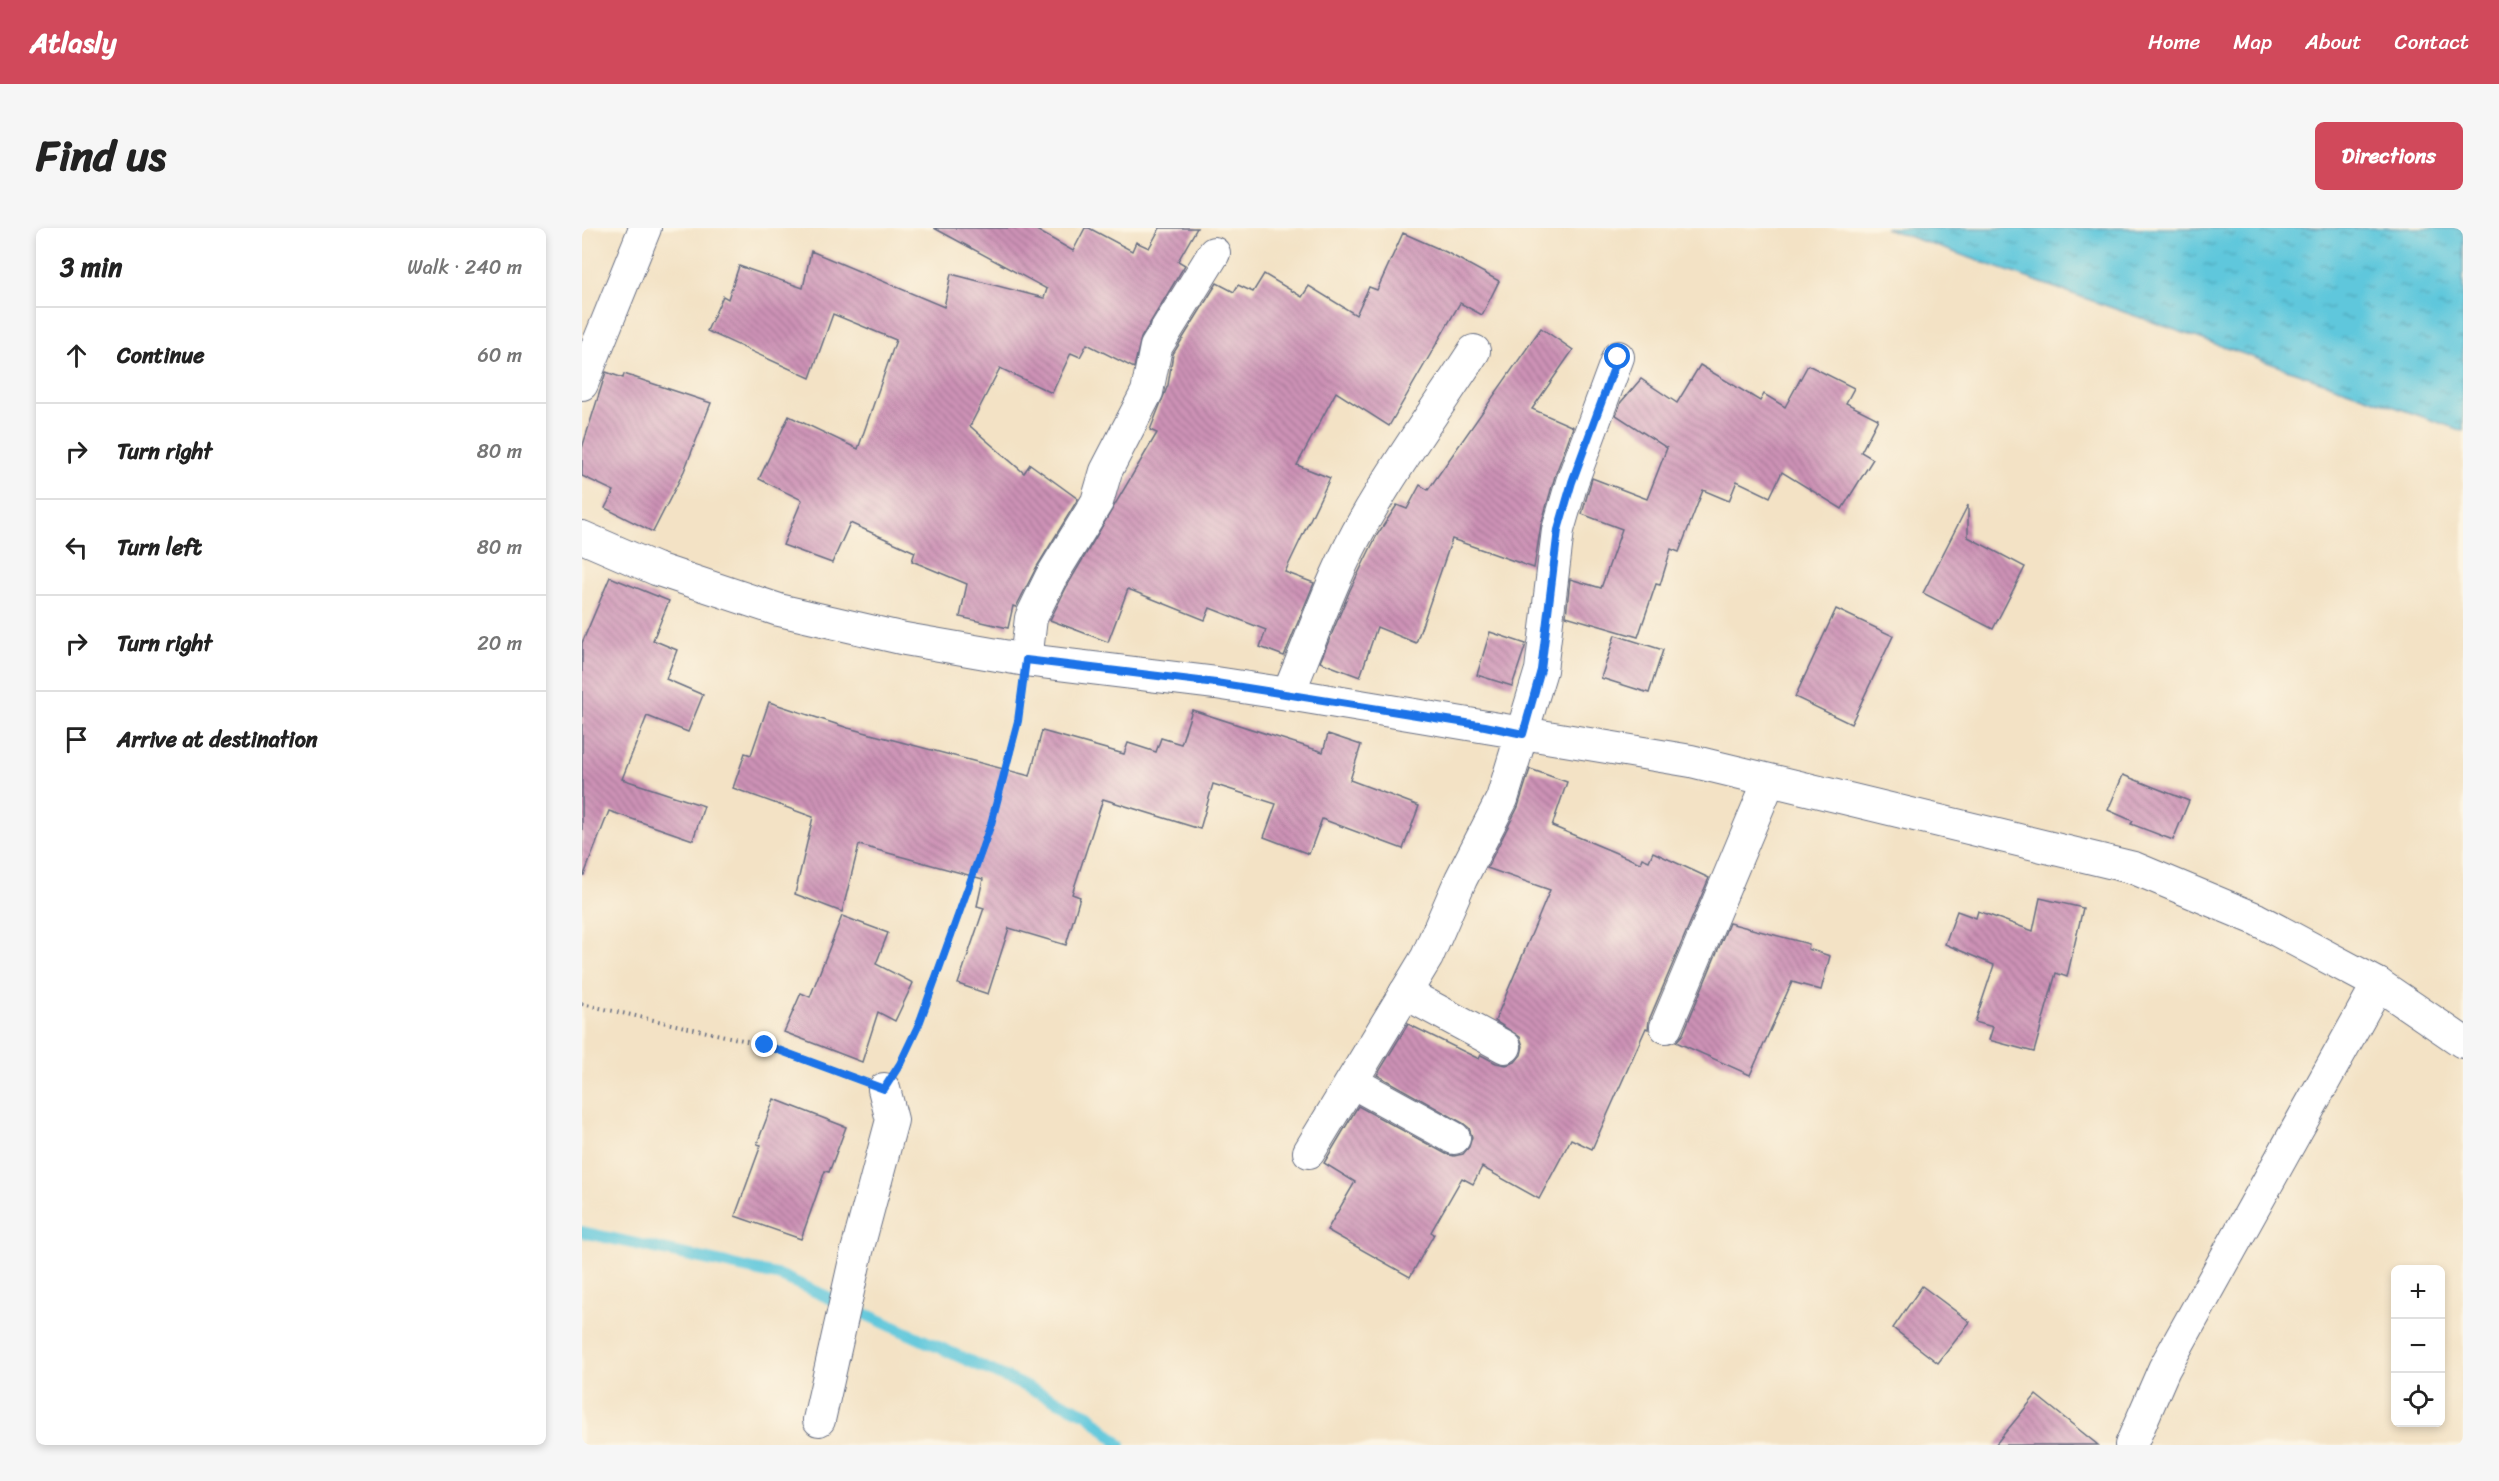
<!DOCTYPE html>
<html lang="en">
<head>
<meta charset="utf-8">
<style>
  :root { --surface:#fff; --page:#f6f6f6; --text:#222; --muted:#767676; --line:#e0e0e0; --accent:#d1495b }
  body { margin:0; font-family:Sriracha,sans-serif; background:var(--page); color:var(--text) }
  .controls { position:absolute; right:18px; bottom:18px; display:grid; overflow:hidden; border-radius:9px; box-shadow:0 3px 9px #0003 }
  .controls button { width:54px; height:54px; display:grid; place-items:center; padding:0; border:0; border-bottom:2px solid var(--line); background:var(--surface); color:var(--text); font:30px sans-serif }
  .stop { position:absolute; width:18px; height:18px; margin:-14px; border:4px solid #1a73e8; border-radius:50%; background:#fff }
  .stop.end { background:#1a73e8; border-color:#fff; box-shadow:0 2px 6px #0008 }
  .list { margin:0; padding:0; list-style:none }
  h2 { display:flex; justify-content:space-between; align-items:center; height:78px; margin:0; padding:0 24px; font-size:26px }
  h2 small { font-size:20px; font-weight:400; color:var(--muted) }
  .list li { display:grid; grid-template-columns:39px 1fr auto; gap:18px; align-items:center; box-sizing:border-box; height:96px; padding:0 24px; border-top:2px solid var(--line) }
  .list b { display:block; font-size:22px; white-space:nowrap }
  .list em { font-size:20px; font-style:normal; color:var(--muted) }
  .icon { flex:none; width:33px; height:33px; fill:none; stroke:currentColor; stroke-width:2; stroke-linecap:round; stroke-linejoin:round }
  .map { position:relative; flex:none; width:1881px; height:1217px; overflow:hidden; border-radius:9px }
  header { display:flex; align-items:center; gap:36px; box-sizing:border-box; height:84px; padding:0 30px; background:var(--accent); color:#fff }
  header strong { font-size:28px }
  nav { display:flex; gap:33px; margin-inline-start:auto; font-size:21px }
  .intro { display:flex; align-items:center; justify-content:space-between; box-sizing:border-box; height:144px; padding:0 36px }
  h1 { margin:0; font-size:42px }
  .button { padding:15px 27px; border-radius:9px; background:var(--accent); color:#fff; font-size:21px; font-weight:700 }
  main { display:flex; gap:36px; padding:0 36px }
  aside { flex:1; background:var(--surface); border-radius:9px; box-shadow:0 3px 9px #0003 }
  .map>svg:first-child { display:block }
  .water { fill:url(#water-ripples); stroke:#3d7b9d; stroke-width:1.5 }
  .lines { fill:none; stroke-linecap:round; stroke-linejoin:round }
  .stream { stroke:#5fc7dc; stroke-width:12 }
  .building { fill:url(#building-back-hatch) }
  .street-casing { stroke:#676e82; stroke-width:34 }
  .path { stroke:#676e82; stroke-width:4; stroke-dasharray:1.5 4.5; stroke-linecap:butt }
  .street { stroke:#fff; stroke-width:32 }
  .route { stroke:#1a73e8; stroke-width:8 }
</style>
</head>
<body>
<header>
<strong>Atlasly</strong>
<nav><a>Home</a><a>Map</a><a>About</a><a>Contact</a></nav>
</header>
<div class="intro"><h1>Find us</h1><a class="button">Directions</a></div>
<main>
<aside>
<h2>3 min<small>Walk · 240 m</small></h2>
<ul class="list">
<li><svg class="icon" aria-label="ahead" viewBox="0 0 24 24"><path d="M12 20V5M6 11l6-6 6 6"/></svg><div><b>Continue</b></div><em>60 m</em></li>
<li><svg class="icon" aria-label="right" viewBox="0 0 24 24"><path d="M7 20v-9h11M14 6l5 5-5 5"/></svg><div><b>Turn right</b></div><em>80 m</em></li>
<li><svg class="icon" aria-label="left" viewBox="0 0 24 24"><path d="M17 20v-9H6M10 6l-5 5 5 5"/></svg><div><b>Turn left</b></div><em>80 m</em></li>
<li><svg class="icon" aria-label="right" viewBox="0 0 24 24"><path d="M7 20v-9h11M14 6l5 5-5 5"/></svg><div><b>Turn right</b></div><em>20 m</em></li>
<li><svg class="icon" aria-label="arrive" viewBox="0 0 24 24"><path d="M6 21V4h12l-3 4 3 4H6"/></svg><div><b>Arrive at destination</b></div></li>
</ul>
</aside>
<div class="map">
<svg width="1881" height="1217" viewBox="0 0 1881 1217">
  <defs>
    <pattern id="water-ripples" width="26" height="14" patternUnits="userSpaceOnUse" patternTransform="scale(1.5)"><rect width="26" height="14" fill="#5fc7dc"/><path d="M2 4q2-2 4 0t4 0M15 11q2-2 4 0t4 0" fill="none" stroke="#4ea2b6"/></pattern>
    <pattern id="building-back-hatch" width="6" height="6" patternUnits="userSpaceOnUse" patternTransform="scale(1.5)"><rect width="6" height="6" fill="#cd92b6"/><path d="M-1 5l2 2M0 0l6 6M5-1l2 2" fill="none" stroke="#a67897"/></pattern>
  </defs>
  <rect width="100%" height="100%" fill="#fcf5e5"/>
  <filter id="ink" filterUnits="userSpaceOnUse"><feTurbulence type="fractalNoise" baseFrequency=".0167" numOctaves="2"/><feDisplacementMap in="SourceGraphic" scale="12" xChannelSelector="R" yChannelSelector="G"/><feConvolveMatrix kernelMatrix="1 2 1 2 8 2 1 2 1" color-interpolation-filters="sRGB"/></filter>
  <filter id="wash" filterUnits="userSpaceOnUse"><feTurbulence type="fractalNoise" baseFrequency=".008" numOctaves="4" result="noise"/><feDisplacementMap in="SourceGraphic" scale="24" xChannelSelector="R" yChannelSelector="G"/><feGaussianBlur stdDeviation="1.35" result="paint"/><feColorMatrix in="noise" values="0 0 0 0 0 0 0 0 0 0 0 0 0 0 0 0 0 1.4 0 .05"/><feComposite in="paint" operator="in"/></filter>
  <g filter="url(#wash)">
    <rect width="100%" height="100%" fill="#f3e2c5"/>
    <path class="water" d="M 1303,0 L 1881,0 L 1881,203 Z"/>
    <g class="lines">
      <path class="stream" d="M 0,1004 L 199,1048 L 507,1187 L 538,1217"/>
    </g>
    <g id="blocks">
      <g class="building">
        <path d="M 352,0 L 451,0 L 491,23 L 503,0 L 507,0 L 550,23 L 554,14 L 567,20 L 578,0 L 615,0 L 596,33 L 603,37 L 559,110 L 552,140 L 505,116 L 498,129 L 489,125 L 470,165 L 418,140 L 388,198 L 442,245 L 448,236 L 496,271 L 454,340 L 434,379 L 431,378 L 426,400 L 378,389 L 385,356 L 330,333 L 333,324 L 268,295 L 250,335 L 201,317 L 220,272 L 177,251 L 207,188 L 276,221 L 314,112 L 251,86 L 228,150 L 125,103 L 141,68 L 146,71 L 157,38 L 221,60 L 229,23 L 362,79 L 369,46 L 462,70 L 465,61 Z"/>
        <path d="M 821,5 L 864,24 L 917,53 L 900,87 L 878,75 L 807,198 L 754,164 L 715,237 L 748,250 L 703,344 L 732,355 L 702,428 L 678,419 L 684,402 L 628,380 L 623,392 L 546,361 L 526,414 L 468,392 L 485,358 L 575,205 L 568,202 L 586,157 L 591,126 L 635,55 L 652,64 L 656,57 L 671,64 L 682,46 L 720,69 L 727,58 L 774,87 L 787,59 L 795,62 Z"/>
        <path d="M 959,100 L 991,122 L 950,181 L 991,199 L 973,248 L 959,297 L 952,340 L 870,311 L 834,415 L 795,399 L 778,449 L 738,434 L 768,362 L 795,307 L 815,277 L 825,281 L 838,257 L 846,262 Z"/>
        <path d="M 1118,137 L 1178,173 L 1182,166 L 1203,179 L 1226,137 L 1272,160 L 1264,175 L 1296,191 L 1279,224 L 1291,231 L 1260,281 L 1200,244 L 1188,269 L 1155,253 L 1147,273 L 1121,262 L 1097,324 L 1089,321 L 1078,357 L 1074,356 L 1056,409 L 984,388 L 988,351 L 1019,360 L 1040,301 L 1000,286 L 1010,250 L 1065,271 L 1085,220 L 1034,187 L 1039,174 L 1059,151 L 1095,175 Z"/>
        <path d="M 24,144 L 41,150 L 42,146 L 129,175 L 102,243 L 71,304 L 23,280 L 32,263 L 0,248 L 0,220 Z"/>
        <path d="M 1386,277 L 1386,309 L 1443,339 L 1411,401 L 1341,365 Z"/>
        <path d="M 28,349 L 87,373 L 71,412 L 95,422 L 84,451 L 121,467 L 106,504 L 65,488 L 40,551 L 122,578 L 111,612 L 27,583 L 2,647 L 0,647 L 0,415 Z"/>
        <path d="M 1254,381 L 1311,408 L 1269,496 L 1213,469 Z"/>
        <path d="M 908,404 L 944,416 L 930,458 L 895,447 Z"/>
        <path d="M 1033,407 L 1081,422 L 1067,465 L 1019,450 Z"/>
        <path d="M 187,474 L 266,500 L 448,548 L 460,503 L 542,526 L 546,515 L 574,524 L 579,510 L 599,516 L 610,482 L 741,524 L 746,506 L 779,517 L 768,552 L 837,578 L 821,621 L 740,591 L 727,626 L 682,609 L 694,576 L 631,556 L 618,601 L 521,571 L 490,666 L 498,669 L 484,717 L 427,700 L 406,766 L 376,756 L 402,680 L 395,678 L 401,651 L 277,617 L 260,684 L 213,666 L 231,589 L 151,560 L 163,525 L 169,527 Z"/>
        <path d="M 948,541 L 985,554 L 970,598 L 1058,635 L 1060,630 L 1067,633 L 1071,624 L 1127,650 L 1067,792 L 1066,801 L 1064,800 L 1010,921 L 989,911 L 957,971 L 900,939 L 891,956 L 880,950 L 849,1004 L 852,1006 L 828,1049 L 745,1002 L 773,954 L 742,935 L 776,878 L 864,926 L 872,928 L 881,926 L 887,919 L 890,909 L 887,900 L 881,895 L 795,847 L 826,796 L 897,831 L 899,827 L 914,835 L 924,837 L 933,834 L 939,827 L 941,818 L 938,809 L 913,793 L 968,662 L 905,640 L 936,579 Z"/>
        <path d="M 1541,547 L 1607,573 L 1591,612 L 1549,596 L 1551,593 L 1526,582 Z"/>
        <path d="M 1458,670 L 1501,680 L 1485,749 L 1474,745 L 1452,824 L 1407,812 L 1411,799 L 1393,794 L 1412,737 L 1363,716 L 1375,683 L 1394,690 L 1396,683 L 1451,703 Z"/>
        <path d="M 260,688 L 306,705 L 294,736 L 331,755 L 313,793 L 296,784 L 280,834 L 202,804 L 219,765 L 228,769 Z"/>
        <path d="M 1147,695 L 1227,716 L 1226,721 L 1248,728 L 1239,762 L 1210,754 L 1168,847 L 1094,814 L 1101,806 Z"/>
        <path d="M 192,871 L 264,899 L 247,944 L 243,943 L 219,1011 L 153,988 L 179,917 L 175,916 Z"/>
        <path d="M 1340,1058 L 1388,1094 L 1356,1135 L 1311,1100 Z"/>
        <path d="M 1454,1167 L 1516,1217 L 1413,1217 Z"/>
      </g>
    </g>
  </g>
  <g filter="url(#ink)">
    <use href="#blocks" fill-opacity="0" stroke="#676e82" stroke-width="1.5"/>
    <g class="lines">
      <defs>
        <g id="street">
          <path d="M 0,156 L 63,0"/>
          <path d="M 0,309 L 74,341 L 197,382 L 323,411 L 444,432 L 634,455 L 706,466 L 1109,533 L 1552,640 L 1674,691 L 1796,756 L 1881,814"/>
          <path d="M 444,432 L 449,390 L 469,349 L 515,274 L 524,243 L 565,164 L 574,119 L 632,25"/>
          <path d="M 706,466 C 731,408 751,346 783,291 C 816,233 856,179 892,123"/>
          <path d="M 823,765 L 923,819"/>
          <path d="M 1084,799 L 1187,553"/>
          <path d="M 770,854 L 872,910"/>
          <path d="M 727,924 L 845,729 L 879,651 L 920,571 L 959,442 L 976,302 L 990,254 L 1036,129"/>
          <path d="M 237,1192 L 275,1023 L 310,892 L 302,861"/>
          <path d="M 1549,1217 L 1582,1141 L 1796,756"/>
        </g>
      </defs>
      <use href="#street" class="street-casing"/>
      <g class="path">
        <path d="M 0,776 L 183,817 L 268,849"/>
        <path d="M 320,831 C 346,777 364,720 384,663 C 406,600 431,536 439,469"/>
      </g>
      <use href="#street" class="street"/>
    </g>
  </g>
  <g class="lines" filter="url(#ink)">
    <path class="route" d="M 183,817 L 302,861 L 318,836 L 337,796 L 409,596 L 436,493 L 444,432 L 634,455 L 903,498 L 941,506 L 959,442 L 976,302 L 990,254 L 1036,129"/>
  </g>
</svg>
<div class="controls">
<button>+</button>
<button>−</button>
<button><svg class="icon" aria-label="locate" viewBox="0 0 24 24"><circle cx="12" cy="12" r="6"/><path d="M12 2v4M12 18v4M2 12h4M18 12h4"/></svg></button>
</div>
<div class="stop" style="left:1036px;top:129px"></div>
<div class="stop end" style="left:183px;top:817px"></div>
</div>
</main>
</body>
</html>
